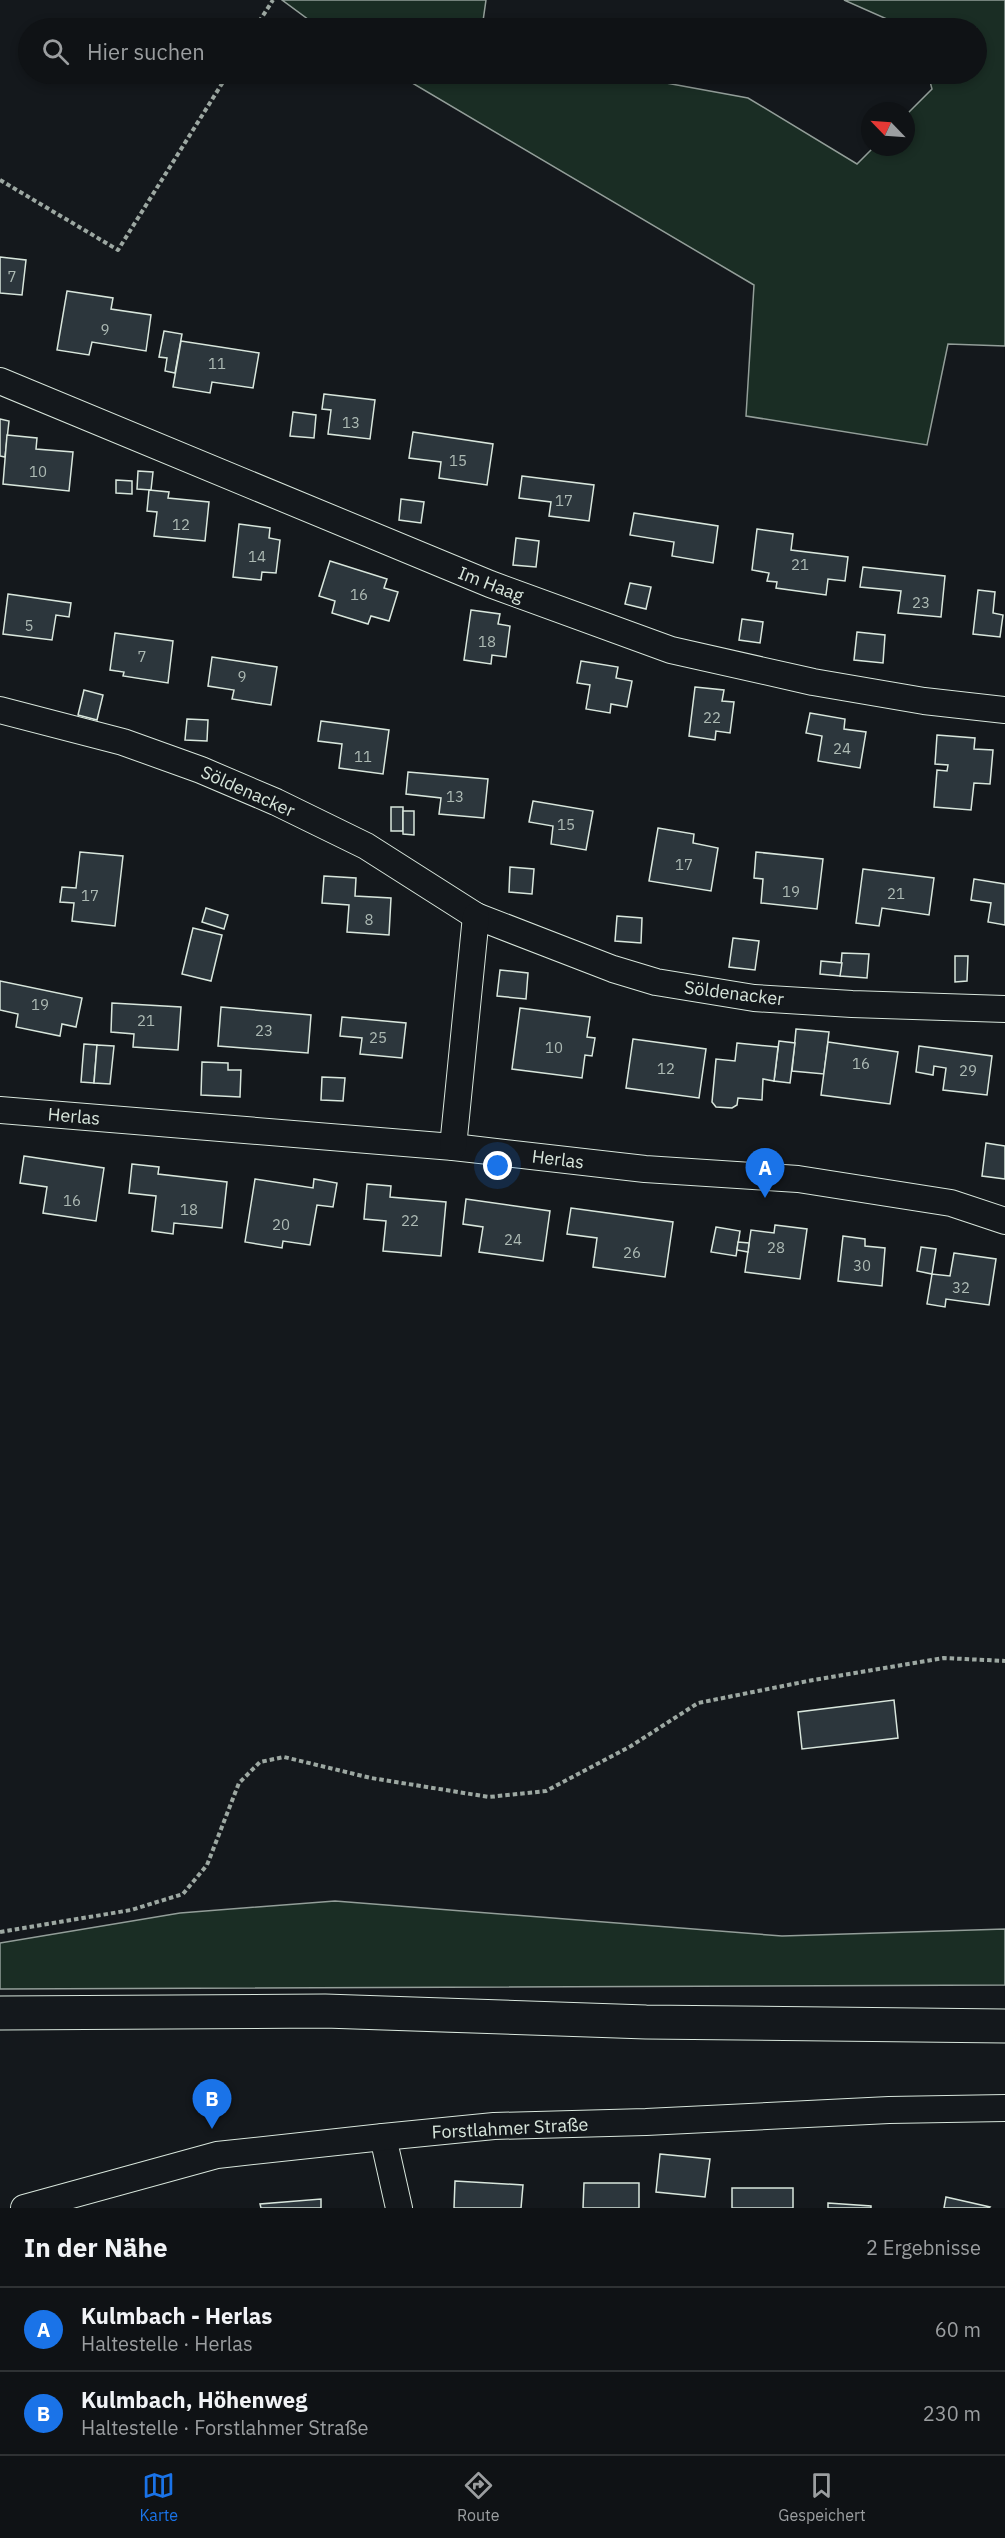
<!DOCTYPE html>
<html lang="de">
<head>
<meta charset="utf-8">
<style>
  :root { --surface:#0f1215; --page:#181b1e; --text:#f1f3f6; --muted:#9b9ea0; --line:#2f3234; --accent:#1a73e8 }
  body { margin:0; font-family:"IBM Plex Sans",sans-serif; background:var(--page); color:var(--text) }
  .compass { position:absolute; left:861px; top:102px; width:54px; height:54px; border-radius:50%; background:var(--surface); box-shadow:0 3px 9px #0003; rotate:295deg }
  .you { position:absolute; left:498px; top:1166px; width:21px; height:21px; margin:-15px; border:4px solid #fff; border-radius:50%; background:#1a73e8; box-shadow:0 0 0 9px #1a73e833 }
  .badge { display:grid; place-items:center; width:39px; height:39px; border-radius:50%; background:var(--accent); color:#fff; font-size:20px; font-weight:700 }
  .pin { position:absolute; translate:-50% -50px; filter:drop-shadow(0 2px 3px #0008) }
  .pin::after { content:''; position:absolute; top:32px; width:21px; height:18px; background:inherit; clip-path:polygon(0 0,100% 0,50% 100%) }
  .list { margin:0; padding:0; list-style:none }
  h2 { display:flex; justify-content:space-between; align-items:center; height:78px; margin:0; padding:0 24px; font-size:26px }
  h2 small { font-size:20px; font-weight:400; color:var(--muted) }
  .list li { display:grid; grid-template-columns:39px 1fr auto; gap:18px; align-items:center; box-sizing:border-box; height:84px; padding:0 24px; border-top:2px solid var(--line) }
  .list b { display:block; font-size:22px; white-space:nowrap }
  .list p { margin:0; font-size:20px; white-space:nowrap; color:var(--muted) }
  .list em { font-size:20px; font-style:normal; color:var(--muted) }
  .icon { flex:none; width:33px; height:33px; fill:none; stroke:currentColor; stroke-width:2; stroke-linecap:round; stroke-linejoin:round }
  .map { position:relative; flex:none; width:1005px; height:2208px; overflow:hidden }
  .search { position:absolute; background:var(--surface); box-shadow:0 3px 9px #0003; left:18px; right:18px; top:18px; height:66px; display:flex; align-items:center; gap:15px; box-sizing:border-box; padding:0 21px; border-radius:33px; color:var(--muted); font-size:22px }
  .sheet { height:246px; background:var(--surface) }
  nav { display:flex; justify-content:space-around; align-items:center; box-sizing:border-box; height:84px; border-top:2px solid var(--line); background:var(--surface); font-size:16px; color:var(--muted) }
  nav a { display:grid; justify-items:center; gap:3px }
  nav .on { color:var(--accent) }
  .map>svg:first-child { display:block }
  .green { fill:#1a2d24; stroke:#939e99; stroke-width:1.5 }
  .building { fill:#2c363c; stroke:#d8e6dc; stroke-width:1.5 }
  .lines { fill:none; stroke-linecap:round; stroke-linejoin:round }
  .street-casing { stroke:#d8e6dc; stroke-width:28 }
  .primary-casing { stroke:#d8e6dc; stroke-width:35 }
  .path { stroke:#9da8a2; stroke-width:4; stroke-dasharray:4.5 3; stroke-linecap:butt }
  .street { stroke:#14181c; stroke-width:26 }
  .primary { stroke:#14181c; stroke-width:33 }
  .labels { text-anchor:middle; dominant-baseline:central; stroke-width:4.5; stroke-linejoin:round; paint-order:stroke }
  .number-label { font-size:15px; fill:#adbab4 }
  .street-label { font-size:18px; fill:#d8e6dc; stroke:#14181c }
</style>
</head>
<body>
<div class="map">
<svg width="1005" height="2208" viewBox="0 0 1005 2208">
  <rect width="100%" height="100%" fill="#14181c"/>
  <g class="green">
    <path d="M 282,0 L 486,0 L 482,28 L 320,28 Z"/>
    <path d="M 844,0 L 1005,0 L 1005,346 L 948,344 L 927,445 L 746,416 L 754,285 L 397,74 L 617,74 L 748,98 L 857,164 L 874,147 L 906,147 L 906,115 L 932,89 L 928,74 L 976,74 L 976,28 L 907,28 Z"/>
    <path d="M 335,1901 L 782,1936 L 1005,1929 L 1005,1985 L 0,1989 L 0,1943 L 180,1913 Z"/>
  </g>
  <g class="building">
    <path d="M 0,257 L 26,260 L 22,295 L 0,293 Z"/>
    <path d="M 67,291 L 113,298 L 111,309 L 151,315 L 146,351 L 92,342 L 89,355 L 57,350 Z"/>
    <path d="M 164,331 L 182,334 L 175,373 L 165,371 L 167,358 L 159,357 Z"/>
    <path d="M 181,341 L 259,353 L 253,388 L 212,382 L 210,393 L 173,387 Z"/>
    <path d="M 324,394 L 375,400 L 370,439 L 328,434 L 331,410 L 322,409 Z"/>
    <path d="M 293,412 L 316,415 L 314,438 L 290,436 Z"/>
    <path d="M 0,419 L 9,421 L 5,457 L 0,456 Z"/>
    <path d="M 413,432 L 493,444 L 487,485 L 439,478 L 441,462 L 409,458 Z"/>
    <path d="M 7,435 L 37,438 L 36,449 L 73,452 L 69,491 L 3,484 Z"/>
    <path d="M 138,471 L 153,472 L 151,490 L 137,489 Z"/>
    <path d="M 522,476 L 594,485 L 589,521 L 549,516 L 551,502 L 519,498 Z"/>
    <path d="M 116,480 L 132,481 L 132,494 L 116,493 Z"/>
    <path d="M 149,490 L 169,492 L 168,498 L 209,502 L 205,541 L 154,536 L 157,512 L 147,511 Z"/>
    <path d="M 401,499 L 424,502 L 421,523 L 399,520 Z"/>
    <path d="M 634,513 L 718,526 L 713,563 L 672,556 L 674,542 L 630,535 Z"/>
    <path d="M 239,524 L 270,528 L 269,538 L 280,540 L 276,573 L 262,572 L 261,580 L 233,577 Z"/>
    <path d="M 757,529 L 793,534 L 791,550 L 848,557 L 845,581 L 828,579 L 826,595 L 776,588 L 777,582 L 767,581 L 769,573 L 752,570 Z"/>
    <path d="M 516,538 L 539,541 L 536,567 L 513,565 Z"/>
    <path d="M 330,561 L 387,579 L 384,588 L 398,592 L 389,621 L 371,616 L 368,624 L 332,613 L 335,601 L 319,596 Z"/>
    <path d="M 863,567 L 945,576 L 941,617 L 898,613 L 901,591 L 860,587 Z"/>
    <path d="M 630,583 L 651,587 L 646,609 L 625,604 Z"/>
    <path d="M 978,590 L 995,592 L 993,613 L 1003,615 L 1000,637 L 973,634 Z"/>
    <path d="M 8,594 L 71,603 L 69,617 L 56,615 L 52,640 L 3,634 Z"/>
    <path d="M 471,610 L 500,614 L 498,624 L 510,626 L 506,657 L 492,655 L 491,664 L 464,660 Z"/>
    <path d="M 742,619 L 763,622 L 760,643 L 739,640 Z"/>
    <path d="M 857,632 L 885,635 L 883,663 L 854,660 Z"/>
    <path d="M 115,633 L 173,641 L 168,683 L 123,676 L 124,672 L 110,670 Z"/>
    <path d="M 212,657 L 277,667 L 271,705 L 232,699 L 234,690 L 208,686 Z"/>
    <path d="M 581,661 L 618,667 L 616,678 L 632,681 L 627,707 L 611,704 L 610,713 L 586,709 L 590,685 L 577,683 Z"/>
    <path d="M 695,687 L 724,690 L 722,701 L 734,702 L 730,733 L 716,731 L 715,740 L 689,736 Z"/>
    <path d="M 84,690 L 103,695 L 97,720 L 78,715 Z"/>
    <path d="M 810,713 L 845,719 L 844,729 L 866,732 L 860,768 L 818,761 L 822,736 L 806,733 Z"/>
    <path d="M 187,719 L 208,720 L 207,741 L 185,740 Z"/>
    <path d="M 321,721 L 389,730 L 383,774 L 339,768 L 342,744 L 318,741 Z"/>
    <path d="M 937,735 L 975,738 L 974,749 L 993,750 L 990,784 L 974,783 L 971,810 L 934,807 L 937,770 L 947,771 L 948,765 L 935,764 Z"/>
    <path d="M 408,772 L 488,779 L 484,818 L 439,814 L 441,798 L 406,794 Z"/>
    <path d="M 533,801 L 593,811 L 586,850 L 551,844 L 553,826 L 529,822 Z"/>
    <rect x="391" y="807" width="12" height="24"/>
    <path d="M 403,811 L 414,811 L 414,835 L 403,834 Z"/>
    <path d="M 658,828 L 694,834 L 693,843 L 718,848 L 711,891 L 649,881 Z"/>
    <path d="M 80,852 L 123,856 L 115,926 L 72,921 L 74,903 L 60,902 L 62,887 L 76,888 Z"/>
    <path d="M 756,852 L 823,859 L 817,909 L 761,903 L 763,879 L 754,878 Z"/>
    <path d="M 510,867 L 534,869 L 532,894 L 509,892 Z"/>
    <path d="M 863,869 L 934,878 L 929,915 L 882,908 L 879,926 L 856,923 Z"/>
    <path d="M 324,876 L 356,878 L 355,896 L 391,898 L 389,935 L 347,932 L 349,905 L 322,903 Z"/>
    <path d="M 974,879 L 1005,884 L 1005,925 L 988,922 L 991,903 L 971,900 Z"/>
    <path d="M 206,908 L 228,915 L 224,929 L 202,922 Z"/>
    <path d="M 617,916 L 642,918 L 641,943 L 615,941 Z"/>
    <path d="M 193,928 L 222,935 L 211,981 L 182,974 Z"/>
    <path d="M 733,938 L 759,941 L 755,970 L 729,967 Z"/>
    <path d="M 842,953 L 869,954 L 867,978 L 840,976 Z"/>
    <path d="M 955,956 L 968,956 L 967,981 L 955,982 Z"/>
    <path d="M 821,961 L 842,963 L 840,976 L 820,974 Z"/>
    <path d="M 500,970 L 528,973 L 526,999 L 497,996 Z"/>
    <path d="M 0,981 L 82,998 L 76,1027 L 62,1024 L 60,1036 L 16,1027 L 18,1014 L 0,1010 Z"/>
    <path d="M 112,1003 L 181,1007 L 178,1050 L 133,1047 L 134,1034 L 111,1032 Z"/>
    <path d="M 221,1007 L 311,1015 L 308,1053 L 218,1046 Z"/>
    <path d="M 520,1008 L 590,1017 L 587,1037 L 595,1038 L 592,1056 L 585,1055 L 582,1078 L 512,1069 Z"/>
    <path d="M 342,1017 L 406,1023 L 402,1058 L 360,1054 L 362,1038 L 340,1036 Z"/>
    <path d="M 796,1029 L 829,1032 L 824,1074 L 792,1071 Z"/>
    <path d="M 633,1039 L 706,1049 L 699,1098 L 626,1088 Z"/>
    <path d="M 779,1041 L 795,1043 L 790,1083 L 774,1081 Z"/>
    <path d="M 828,1042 L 898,1052 L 890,1104 L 821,1095 Z"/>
    <path d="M 737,1043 L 778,1047 L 774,1081 L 763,1079 L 762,1100 L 738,1098 L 737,1105 L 732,1108 L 716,1107 L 712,1102 L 716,1059 L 735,1061 Z"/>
    <path d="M 84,1044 L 97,1045 L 94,1083 L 81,1082 Z"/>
    <path d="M 97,1045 L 114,1046 L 110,1084 L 94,1083 Z"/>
    <path d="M 919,1046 L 992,1056 L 987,1095 L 943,1090 L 946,1068 L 934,1066 L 933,1075 L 916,1072 Z"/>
    <path d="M 202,1062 L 228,1063 L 228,1070 L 241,1070 L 240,1097 L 201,1095 Z"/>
    <path d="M 322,1077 L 345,1078 L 343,1101 L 321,1100 Z"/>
    <path d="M 986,1143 L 1005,1146 L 1005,1179 L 982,1176 Z"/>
    <path d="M 24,1156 L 104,1168 L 96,1221 L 43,1213 L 47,1187 L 20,1183 Z"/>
    <path d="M 132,1164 L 159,1167 L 158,1174 L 227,1182 L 222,1228 L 174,1223 L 173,1234 L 152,1231 L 156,1196 L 129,1193 Z"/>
    <path d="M 255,1179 L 313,1188 L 314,1179 L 337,1183 L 333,1207 L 317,1205 L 310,1245 L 283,1241 L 282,1248 L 245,1242 Z"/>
    <path d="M 367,1184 L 391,1186 L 390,1197 L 446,1202 L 441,1256 L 383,1251 L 386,1221 L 364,1219 Z"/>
    <path d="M 466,1199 L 550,1211 L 543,1261 L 479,1252 L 483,1227 L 463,1224 Z"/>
    <path d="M 571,1208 L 673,1222 L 665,1277 L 593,1267 L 597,1238 L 567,1234 Z"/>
    <path d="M 775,1225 L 807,1229 L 800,1279 L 745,1272 L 751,1230 L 774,1233 Z"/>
    <path d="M 716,1227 L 740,1231 L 736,1256 L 711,1252 Z"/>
    <path d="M 843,1236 L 865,1239 L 865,1246 L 885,1248 L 882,1286 L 838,1281 Z"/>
    <path d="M 738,1242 L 749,1243 L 748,1252 L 737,1250 Z"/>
    <path d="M 921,1247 L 936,1249 L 932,1274 L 917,1271 Z"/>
    <path d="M 954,1253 L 996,1259 L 989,1305 L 946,1299 L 945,1307 L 927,1304 L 932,1274 L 950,1276 Z"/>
    <path d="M 894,1700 L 898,1738 L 802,1749 L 798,1712 Z"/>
    <path d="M 660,2154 L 710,2159 L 705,2197 L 656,2192 Z"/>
    <path d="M 455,2181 L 523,2185 L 521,2208 L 454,2208 Z"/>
    <path d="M 584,2183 L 639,2183 L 639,2208 L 583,2208 Z"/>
    <rect x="732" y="2188" width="61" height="20"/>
    <path d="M 946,2197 L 990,2207 L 989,2208 L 944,2208 Z"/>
    <path d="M 321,2199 L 321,2208 L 261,2208 L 260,2204 Z"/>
    <path d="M 828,2203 L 871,2206 L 871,2208 L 828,2208 Z"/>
  </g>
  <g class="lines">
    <defs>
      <g id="street">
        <path d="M 0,381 L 490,584 L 671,650 L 813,682 L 924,701 L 1005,710"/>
        <path d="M 0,710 L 123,742 L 201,770 L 276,802 L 366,846 L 476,916 L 613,969 L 656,982 L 754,998 L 852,1004 L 1005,1009"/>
        <path d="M 0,1110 L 453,1147 L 645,1169 L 798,1179 L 951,1203 L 1005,1221"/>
        <path d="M 453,1147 L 476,916"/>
        <path d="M 383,2137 L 399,2208"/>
        <path d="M 24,2208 L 217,2155 L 383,2137 L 494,2126 L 646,2122 L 889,2110 L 1005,2108"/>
      </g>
      <path id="primary" d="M 0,2013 L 325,2011 L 646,2022 L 1005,2026"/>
    </defs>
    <use href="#street" class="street-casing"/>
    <use href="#primary" class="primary-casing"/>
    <g class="path">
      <path d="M 255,28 L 273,0"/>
      <path d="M 0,180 L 118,250 L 228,74"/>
      <path d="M 0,1932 L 131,1910 L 183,1894 L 207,1865 L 239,1783 L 260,1762 L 284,1757 L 371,1778 L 489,1797 L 546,1791 L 631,1746 L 698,1703 L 808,1681 L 944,1658 L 1005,1661"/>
    </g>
    <use href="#street" class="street"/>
    <use href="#primary" class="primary"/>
  </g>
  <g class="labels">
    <g class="number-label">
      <text x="12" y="276">7</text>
      <text x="105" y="329">9</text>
      <text x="217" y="363">11</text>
      <text x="351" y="422">13</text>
      <text x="458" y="460">15</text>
      <text x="38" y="471">10</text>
      <text x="564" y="500">17</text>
      <text x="181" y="524">12</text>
      <text x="257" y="556">14</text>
      <text x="800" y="564">21</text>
      <text x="359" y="594">16</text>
      <text x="921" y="602">23</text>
      <text x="29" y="625">5</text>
      <text x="487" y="641">18</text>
      <text x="142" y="656">7</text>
      <text x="242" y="676">9</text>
      <text x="712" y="717">22</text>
      <text x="842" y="748">24</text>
      <text x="363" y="756">11</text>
      <text x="455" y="796">13</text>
      <text x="566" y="824">15</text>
      <text x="684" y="864">17</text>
      <text x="791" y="891">19</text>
      <text x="896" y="893">21</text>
      <text x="90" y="895">17</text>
      <text x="369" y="919">8</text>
      <text x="40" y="1004">19</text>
      <text x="146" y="1020">21</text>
      <text x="264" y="1030">23</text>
      <text x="378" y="1037">25</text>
      <text x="554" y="1047">10</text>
      <text x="861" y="1063">16</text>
      <text x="666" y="1068">12</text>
      <text x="968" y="1070">29</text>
      <text x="72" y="1200">16</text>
      <text x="189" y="1209">18</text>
      <text x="410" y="1220">22</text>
      <text x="281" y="1224">20</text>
      <text x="513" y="1239">24</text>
      <text x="776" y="1247">28</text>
      <text x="632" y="1252">26</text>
      <text x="862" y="1265">30</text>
      <text x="961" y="1287">32</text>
    </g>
    <g class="street-label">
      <text transform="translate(491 584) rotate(21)">Im Haag</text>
      <text transform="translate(248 791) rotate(24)">Söldenacker</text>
      <text transform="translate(734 993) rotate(7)">Söldenacker</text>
      <text transform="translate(74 1116) rotate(5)">Herlas</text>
      <text transform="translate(558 1159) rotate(7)">Herlas</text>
      <text transform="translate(510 2128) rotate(-3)">Forstlahmer Straße</text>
    </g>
  </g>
</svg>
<svg class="compass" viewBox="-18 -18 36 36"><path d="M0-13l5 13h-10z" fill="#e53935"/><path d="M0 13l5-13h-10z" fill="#9b9ea0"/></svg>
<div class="you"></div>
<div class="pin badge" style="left:765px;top:1198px">A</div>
<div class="pin badge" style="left:212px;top:2129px">B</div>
<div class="search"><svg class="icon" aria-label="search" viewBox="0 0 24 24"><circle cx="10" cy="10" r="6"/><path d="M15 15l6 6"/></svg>Hier suchen</div>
</div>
<section class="sheet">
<h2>In der Nähe<small>2 Ergebnisse</small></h2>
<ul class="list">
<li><span class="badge">A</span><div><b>Kulmbach - Herlas</b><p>Haltestelle · Herlas</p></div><em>60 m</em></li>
<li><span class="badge">B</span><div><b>Kulmbach, Höhenweg</b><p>Haltestelle · Forstlahmer Straße</p></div><em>230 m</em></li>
</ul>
</section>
<nav>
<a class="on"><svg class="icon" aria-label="map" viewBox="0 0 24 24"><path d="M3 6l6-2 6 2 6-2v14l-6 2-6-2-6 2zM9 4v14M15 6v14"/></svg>Karte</a>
<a><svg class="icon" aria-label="directions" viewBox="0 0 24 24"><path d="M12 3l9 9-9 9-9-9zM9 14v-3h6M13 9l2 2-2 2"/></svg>Route</a>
<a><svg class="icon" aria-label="saved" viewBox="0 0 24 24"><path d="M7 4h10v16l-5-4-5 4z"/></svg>Gespeichert</a>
</nav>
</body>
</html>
